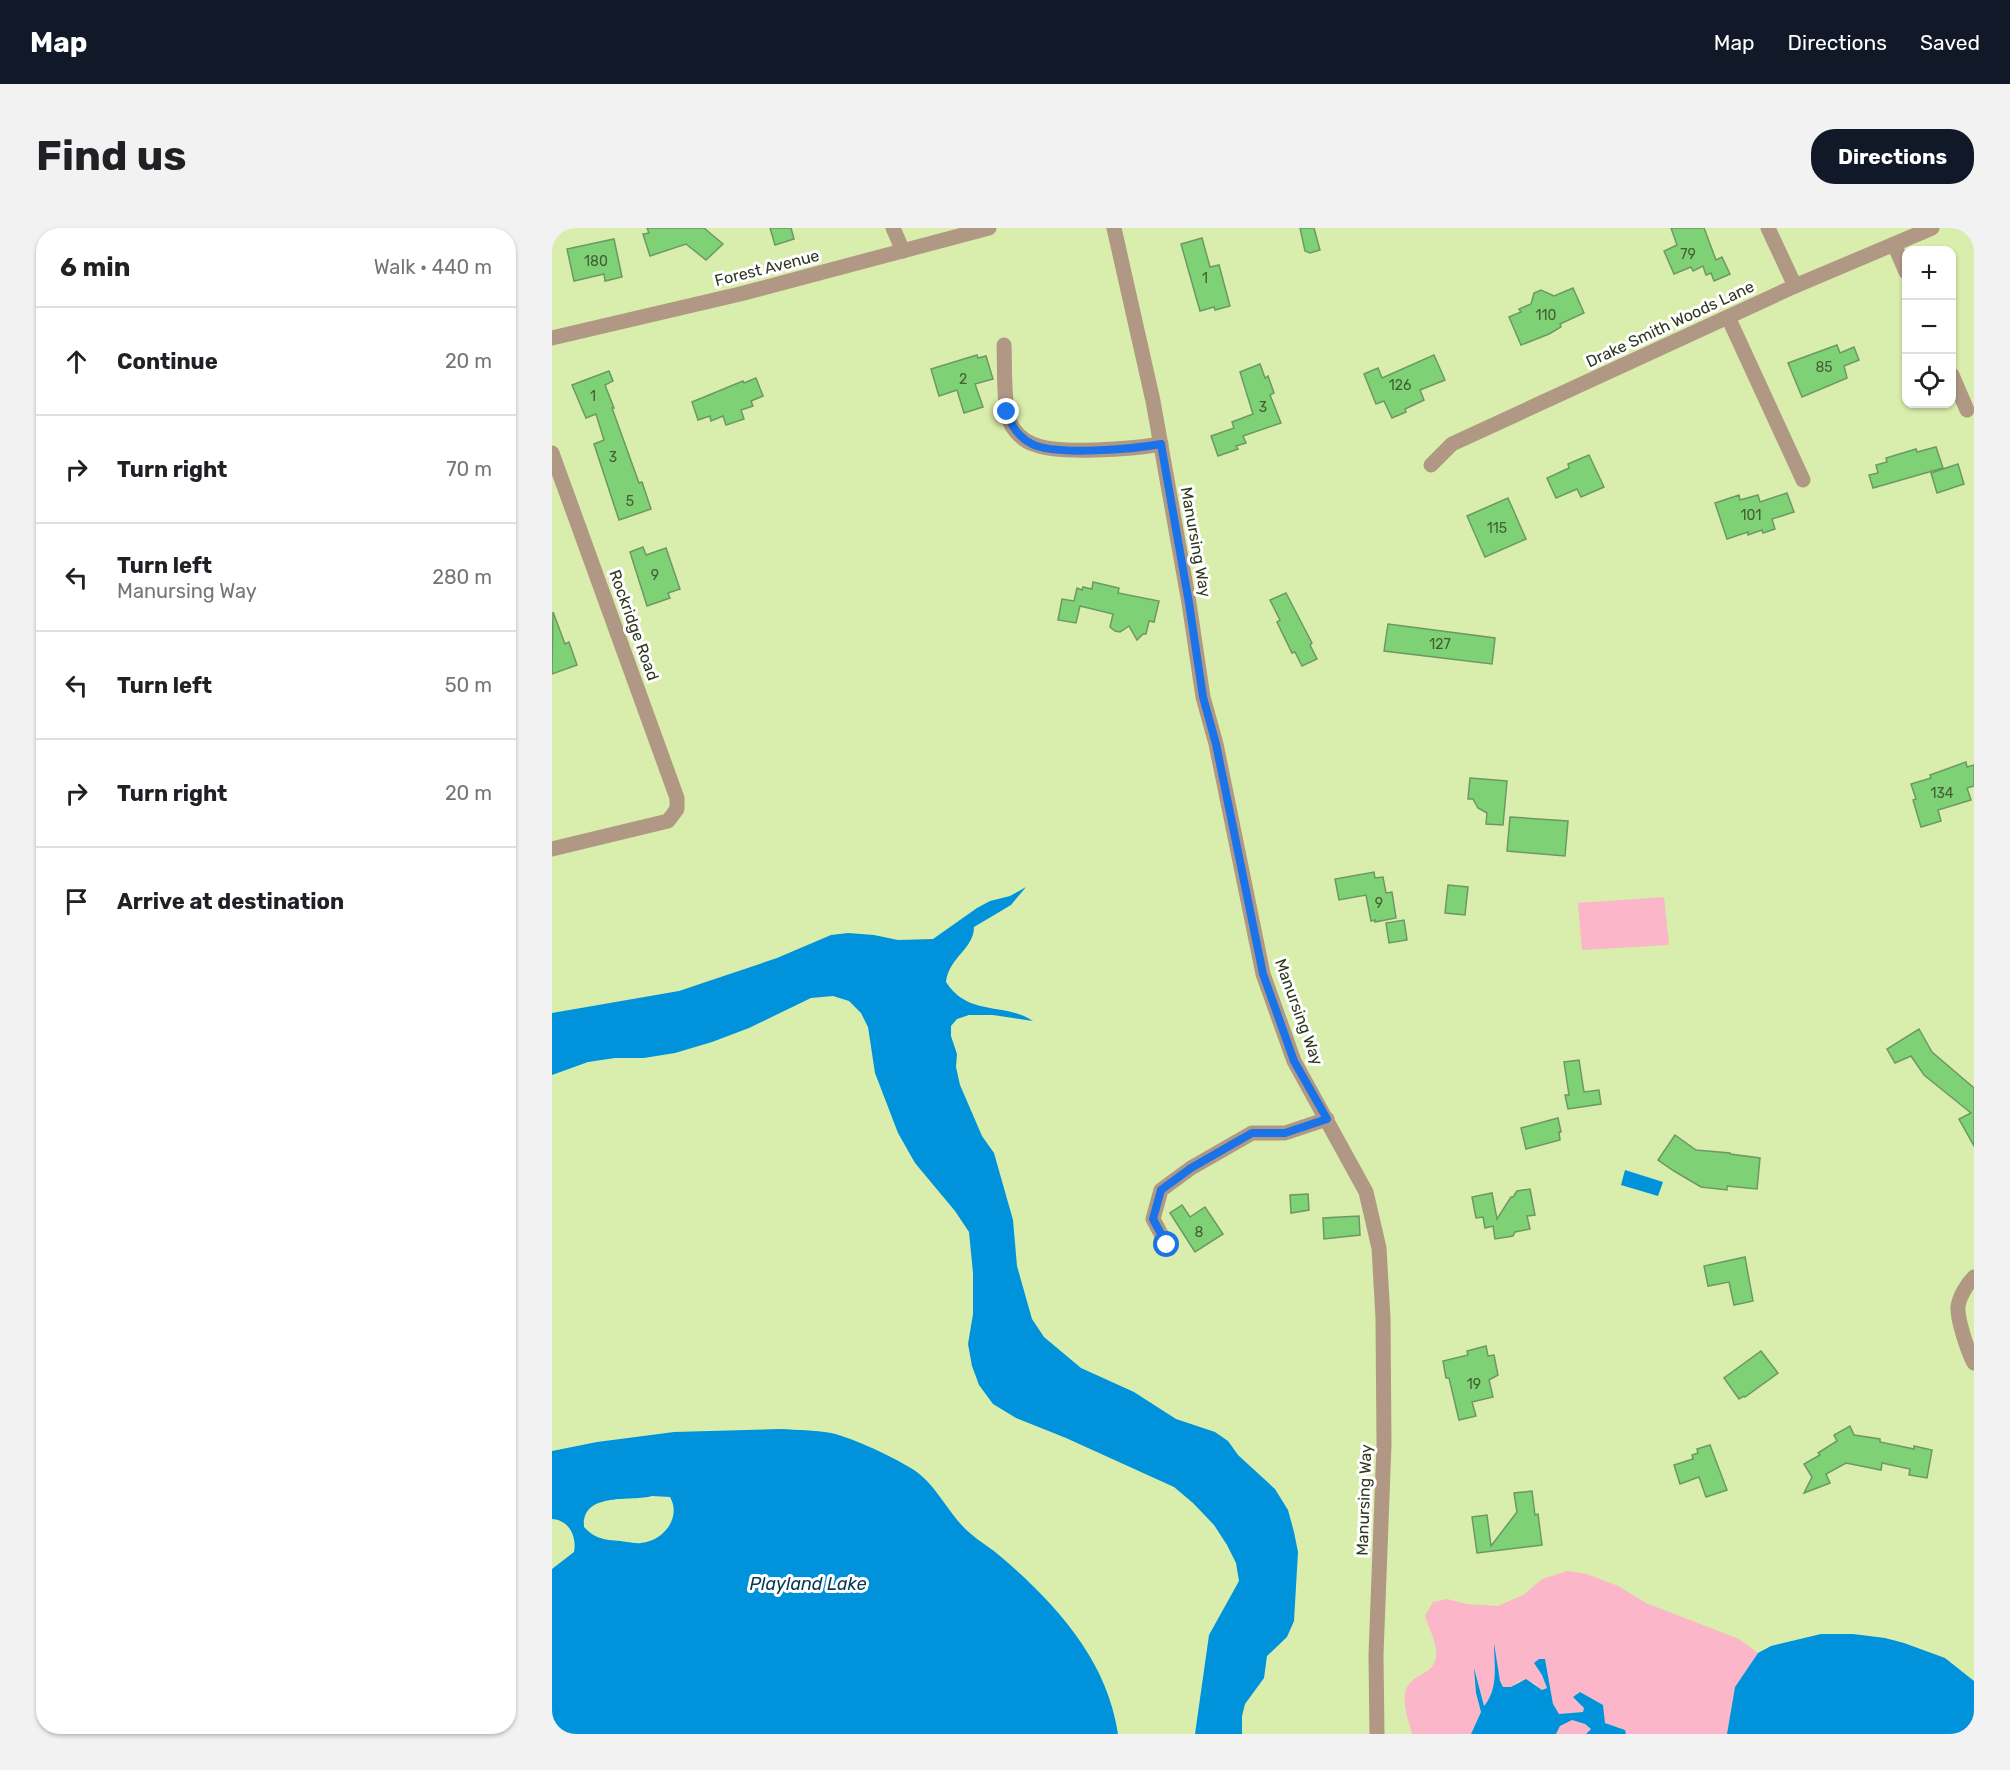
<!DOCTYPE html>
<html lang="en">
<head>
<meta charset="utf-8">
<style>
  :root { --surface:#fff; --page:#f2f2f2; --text:#202124; --muted:#757577; --line:#e0e0e0; --accent:#111827 }
  body { margin:0; font-family:Rubik,sans-serif; background:var(--page); color:var(--text) }
  .controls { position:absolute; right:18px; top:18px; display:grid; overflow:hidden; border-radius:12px; box-shadow:0 2px 4px #0004 }
  .controls button { width:54px; height:54px; display:grid; place-items:center; padding:0; border:0; border-bottom:2px solid var(--line); background:var(--surface); color:var(--text); font:30px sans-serif }
  .stop { position:absolute; width:18px; height:18px; margin:-14px; border:4px solid #1a73e8; border-radius:50%; background:#fff }
  .stop.end { background:#1a73e8; border-color:#fff; box-shadow:0 2px 6px #0008 }
  .list { margin:0; padding:0; list-style:none }
  h2 { display:flex; justify-content:space-between; align-items:center; height:78px; margin:0; padding:0 24px; font-size:26px }
  h2 small { font-size:20px; font-weight:400; color:var(--muted) }
  .list li { display:grid; grid-template-columns:39px 1fr auto; gap:18px; align-items:center; box-sizing:border-box; height:108px; padding:0 24px; border-top:2px solid var(--line) }
  .list b { display:block; font-size:22px; white-space:nowrap }
  .list p { margin:0; font-size:20px; white-space:nowrap; color:var(--muted) }
  .list em { font-size:20px; font-style:normal; color:var(--muted) }
  .icon { flex:none; width:33px; height:33px; fill:none; stroke:currentColor; stroke-width:2; stroke-linecap:round; stroke-linejoin:round }
  .map { position:relative; flex:none; width:1422px; height:1506px; overflow:hidden; border-radius:24px }
  header { display:flex; align-items:center; gap:36px; box-sizing:border-box; height:84px; padding:0 30px; background:var(--accent); color:#fff }
  header strong { font-size:28px }
  nav { display:flex; gap:33px; margin-inline-start:auto; font-size:21px }
  .intro { display:flex; align-items:center; justify-content:space-between; box-sizing:border-box; height:144px; padding:0 36px }
  h1 { margin:0; font-size:42px }
  .button { padding:15px 27px; border-radius:24px; background:var(--accent); color:#fff; font-size:21px; font-weight:700 }
  main { display:flex; gap:36px; padding:0 36px }
  aside { flex:1; background:var(--surface); border-radius:24px; box-shadow:0 2px 4px #0004 }
  .map>svg:first-child { display:block }
  .green { fill:#fbb7c9 }
  .water { fill:#0093dc; fill-rule:evenodd }
  .building { fill:#7fd175; stroke:#6c9866; stroke-width:1.5 }
  .lines { fill:none; stroke-linecap:round; stroke-linejoin:round }
  .minor { stroke:#b09885; stroke-width:15 }
  .route { stroke:#1a73e8; stroke-width:8 }
  .labels { text-anchor:middle; dominant-baseline:central; stroke-width:6; stroke-linejoin:round; paint-order:stroke }
  .number-label { font-size:14px; fill:#445e34 }
  .street-label { font-size:16px; fill:#30371e; stroke:#fff }
  .water-label { font-size:18px; font-style:italic; fill:#063856; stroke:#fff }
</style>
</head>
<body>
<header>
<strong>Map</strong>
<nav><a>Map</a><a>Directions</a><a>Saved</a></nav>
</header>
<div class="intro"><h1>Find us</h1><a class="button">Directions</a></div>
<main>
<aside>
<h2>6 min<small>Walk · 440 m</small></h2>
<ul class="list">
<li><svg class="icon" aria-label="ahead" viewBox="0 0 24 24"><path d="M12 20V5M6 11l6-6 6 6"/></svg><div><b>Continue</b></div><em>20 m</em></li>
<li><svg class="icon" aria-label="right" viewBox="0 0 24 24"><path d="M7 20v-9h11M14 6l5 5-5 5"/></svg><div><b>Turn right</b></div><em>70 m</em></li>
<li><svg class="icon" aria-label="left" viewBox="0 0 24 24"><path d="M17 20v-9H6M10 6l-5 5 5 5"/></svg><div><b>Turn left</b><p>Manursing Way</p></div><em>280 m</em></li>
<li><svg class="icon" aria-label="left" viewBox="0 0 24 24"><path d="M17 20v-9H6M10 6l-5 5 5 5"/></svg><div><b>Turn left</b></div><em>50 m</em></li>
<li><svg class="icon" aria-label="right" viewBox="0 0 24 24"><path d="M7 20v-9h11M14 6l5 5-5 5"/></svg><div><b>Turn right</b></div><em>20 m</em></li>
<li><svg class="icon" aria-label="arrive" viewBox="0 0 24 24"><path d="M6 21V4h12l-3 4 3 4H6"/></svg><div><b>Arrive at destination</b></div></li>
</ul>
</aside>
<div class="map">
<svg width="1422" height="1506" viewBox="0 0 1422 1506">
  <rect width="100%" height="100%" fill="#d9edac"/>
  <g class="green">
    <path d="M 1112,669 L 1117,717 L 1030,722 L 1026,675 Z"/>
    <path d="M 1015,1343 L 1035,1346 L 1066,1358 L 1094,1375 L 1187,1411 L 1206,1425 L 1183,1459 L 1175,1506 L 1074,1506 L 1073,1502 L 1053,1495 L 1022,1469 L 1032,1480 L 1031,1484 L 1007,1486 L 1001,1477 L 993,1431 L 982,1435 L 990,1447 L 995,1460 L 990,1462 L 982,1455 L 967,1453 L 959,1460 L 951,1459 L 948,1453 L 943,1421 C 941,1442 947,1460 932,1478 L 923,1445 L 924,1465 L 929,1484 L 919,1506 L 860,1506 C 855,1486 843,1460 867,1448 C 874,1444 880,1441 883,1433 C 888,1420 877,1401 873,1388 L 881,1374 L 895,1371 L 914,1376 L 946,1378 L 971,1367 L 990,1351 Z"/>
    <path d="M 1020,1492 L 1033,1496 L 1040,1501 L 1034,1506 L 1004,1506 L 1008,1498 Z"/>
  </g>
  <g class="water">
    <path d="M 474,659 L 459,677 L 422,699 C 422,721 397,729 394,754 C 416,789 453,774 481,793 L 441,787 L 417,787 L 405,791 L 399,798 L 399,808 L 405,826 L 404,839 L 408,857 L 430,908 L 442,925 L 461,992 L 465,1038 L 480,1091 L 492,1109 L 529,1140 L 582,1164 L 624,1191 L 663,1204 L 676,1213 L 686,1227 L 723,1261 L 736,1282 L 742,1304 L 746,1324 L 742,1393 L 735,1409 L 715,1428 L 712,1450 L 693,1476 L 690,1488 L 690,1506 L 643,1506 L 657,1407 L 687,1353 L 684,1335 L 675,1317 L 662,1297 L 641,1275 L 622,1259 L 514,1210 L 464,1190 L 441,1176 L 427,1157 L 420,1138 L 416,1116 L 421,1086 L 421,1045 L 417,1004 L 403,983 L 363,935 L 346,905 L 323,845 L 316,799 L 309,785 L 297,773 L 281,768 L 259,770 L 197,800 L 160,814 L 123,825 L 92,830 L 63,830 L 36,834 L 0,847 L 0,785 L 127,763 L 225,730 L 279,707 L 296,705 L 322,707 L 346,712 L 381,711 L 425,680 L 438,673 L 458,668 Z"/>
    <path d="M 1073,942 L 1111,954 L 1106,968 L 1069,957 Z"/>
    <path d="M 229,1201 C 246,1202 262,1202 279,1205 C 301,1210 342,1229 362,1242 C 386,1258 397,1288 419,1306 C 428,1314 439,1320 448,1328 C 503,1375 555,1431 566,1506 L 0,1506 L 0,1341 L 22,1324 C 25,1308 17,1292 0,1291 L 0,1223 L 45,1214 L 122,1204 ZM 100,1268 L 118,1269 C 130,1290 111,1313 89,1315 C 84,1316 79,1314 75,1314 C 56,1311 46,1314 32,1299 C 29,1263 80,1274 100,1268 Z"/>
    <path d="M 1269,1406 L 1301,1406 L 1333,1410 L 1352,1415 L 1393,1430 L 1422,1453 L 1422,1506 L 1175,1506 L 1183,1459 L 1206,1425 L 1219,1418 Z"/>
    <path d="M 942,1415 L 948,1453 L 951,1459 L 959,1459 L 974,1451 L 990,1462 L 995,1460 L 990,1447 L 982,1435 L 987,1431 L 993,1431 L 1001,1476 L 1007,1486 L 1031,1484 L 1032,1480 L 1021,1469 L 1028,1464 L 1051,1477 L 1053,1495 L 1073,1502 L 1074,1506 L 1034,1506 L 1039,1501 L 1033,1496 L 1020,1492 L 1008,1498 L 1004,1506 L 919,1506 L 929,1484 L 924,1465 L 922,1440 L 932,1478 C 947,1460 942,1437 942,1415 Z"/>
  </g>
  <g class="building">
    <path d="M 95,0 L 152,0 L 171,16 L 154,32 L 134,16 L 98,28 L 91,6 L 97,5 Z"/>
    <path d="M 218,0 L 239,0 L 242,11 L 223,17 Z"/>
    <path d="M 748,0 L 762,0 L 768,22 L 758,25 L 753,23 Z"/>
    <path d="M 1119,0 L 1152,0 L 1164,32 L 1170,29 L 1178,46 L 1162,53 L 1159,45 L 1154,47 L 1151,38 L 1141,43 L 1139,39 L 1122,46 L 1112,23 L 1125,17 Z"/>
    <path d="M 650,10 L 658,39 L 667,37 L 678,78 L 663,82 L 662,79 L 648,83 L 629,16 Z"/>
    <path d="M 62,11 L 70,49 L 53,53 L 52,46 L 22,53 L 15,21 Z"/>
    <path d="M 1021,60 L 1032,85 L 1008,96 L 1009,99 L 997,106 L 969,117 L 957,89 L 969,84 L 967,81 L 979,76 L 982,65 L 989,62 L 1002,68 Z"/>
    <path d="M 1285,117 L 1288,125 L 1302,119 L 1307,132 L 1292,138 L 1295,150 L 1250,169 L 1236,135 Z"/>
    <path d="M 425,127 L 426,130 L 434,128 L 441,151 L 423,156 L 431,179 L 412,185 L 405,162 L 387,168 L 379,141 Z"/>
    <path d="M 882,127 L 893,152 L 868,162 L 872,172 L 853,181 L 854,184 L 840,190 L 832,173 L 824,176 L 812,146 L 826,140 L 830,150 Z"/>
    <path d="M 708,136 L 713,150 L 716,148 L 722,165 L 718,167 L 729,195 L 691,208 L 694,215 L 684,218 L 686,221 L 666,228 L 659,208 L 682,200 L 680,194 L 701,186 L 688,144 Z"/>
    <path d="M 57,143 L 61,153 L 53,157 L 62,180 L 60,180 L 87,255 L 90,254 L 99,281 L 67,292 L 42,216 L 52,212 L 44,186 L 34,190 L 20,157 Z"/>
    <path d="M 204,150 L 211,168 L 199,173 L 201,178 L 189,182 L 192,191 L 174,197 L 171,188 L 159,193 L 158,188 L 146,192 L 140,174 L 191,153 L 192,155 Z"/>
    <path d="M 1384,219 L 1391,240 L 1321,260 L 1317,247 L 1326,245 L 1324,237 L 1335,234 L 1334,230 L 1364,221 L 1365,224 Z"/>
    <path d="M 1037,227 L 1052,259 L 1029,269 L 1025,261 L 1004,270 L 995,250 L 1017,240 L 1016,236 Z"/>
    <path d="M 1406,236 L 1412,256 L 1385,265 L 1379,245 Z"/>
    <path d="M 1235,265 L 1242,284 L 1220,291 L 1223,301 L 1211,305 L 1210,302 L 1196,307 L 1196,304 L 1175,311 L 1163,275 L 1187,267 L 1188,272 L 1206,267 L 1208,274 Z"/>
    <path d="M 956,270 L 974,311 L 933,329 L 915,288 Z"/>
    <path d="M 91,319 L 94,327 L 114,320 L 128,361 L 116,365 L 118,370 L 95,378 L 78,324 Z"/>
    <path d="M 541,354 L 567,360 L 566,365 L 607,373 L 602,394 L 597,393 L 594,406 L 591,406 L 585,412 L 577,398 L 568,404 L 563,403 L 558,399 L 561,386 L 528,378 L 524,395 L 506,392 L 510,371 L 522,373 L 525,360 L 530,362 L 531,359 L 540,361 Z"/>
    <path d="M 734,365 L 760,415 L 758,417 L 765,431 L 750,438 L 743,424 L 740,425 L 725,394 L 728,392 L 718,372 Z"/>
    <path d="M 1,384 L 13,416 L 17,414 L 25,437 L 0,446 Z"/>
    <path d="M 836,396 L 943,410 L 940,436 L 832,423 Z"/>
    <path d="M 1414,534 L 1415,539 L 1422,537 L 1422,558 L 1415,560 L 1419,572 L 1386,582 L 1389,593 L 1369,599 L 1361,572 L 1364,571 L 1359,556 L 1379,550 L 1378,547 Z"/>
    <path d="M 918,550 L 955,553 L 951,597 L 934,596 L 935,585 L 926,580 L 921,571 L 916,571 Z"/>
    <path d="M 958,589 L 1016,593 L 1013,628 L 955,623 Z"/>
    <path d="M 822,644 L 823,650 L 831,649 L 834,665 L 840,664 L 844,690 L 823,694 L 823,692 L 819,693 L 814,667 L 787,672 L 783,651 Z"/>
    <path d="M 896,657 L 916,659 L 913,687 L 893,685 Z"/>
    <path d="M 852,692 L 855,712 L 837,715 L 834,695 Z"/>
    <path d="M 1367,801 L 1380,824 L 1422,860 L 1422,918 L 1407,891 L 1419,885 L 1372,847 L 1359,828 L 1343,835 L 1335,821 Z"/>
    <path d="M 1027,832 L 1032,864 L 1047,862 L 1049,876 L 1016,881 L 1013,867 L 1017,867 L 1012,834 Z"/>
    <path d="M 1006,890 L 1009,904 L 1007,904 L 1008,912 L 974,921 L 969,900 Z"/>
    <path d="M 1123,907 L 1144,922 L 1178,925 L 1178,926 L 1208,930 L 1205,961 L 1175,958 L 1175,962 L 1149,959 L 1122,943 L 1106,932 Z"/>
    <path d="M 978,961 L 983,987 L 975,988 L 978,1001 L 963,1004 L 961,1008 L 943,1011 L 941,998 L 933,1000 L 931,989 L 924,990 L 920,969 L 940,965 L 945,991 L 959,969 L 961,969 L 965,963 Z"/>
    <path d="M 756,966 L 757,982 L 739,985 L 738,967 Z"/>
    <path d="M 630,977 L 638,989 L 653,979 L 671,1006 L 643,1024 L 618,985 Z"/>
    <path d="M 807,988 L 808,1007 L 772,1011 L 771,990 Z"/>
    <path d="M 1193,1029 L 1201,1073 L 1182,1077 L 1177,1054 L 1156,1058 L 1152,1038 Z"/>
    <path d="M 934,1118 L 936,1128 L 942,1127 L 946,1147 L 937,1152 L 941,1169 L 920,1174 L 924,1188 L 907,1192 L 897,1150 L 894,1150 L 891,1133 L 916,1127 L 915,1123 Z"/>
    <path d="M 1209,1123 L 1226,1145 L 1193,1169 L 1192,1168 L 1187,1171 L 1172,1150 Z"/>
    <path d="M 1298,1198 L 1302,1207 L 1328,1211 L 1328,1214 L 1362,1221 L 1362,1218 L 1380,1222 L 1375,1250 L 1357,1247 L 1358,1241 L 1330,1235 L 1329,1242 L 1294,1235 L 1274,1246 L 1278,1255 L 1252,1265 L 1260,1249 L 1252,1236 L 1268,1227 L 1266,1225 L 1285,1213 L 1282,1207 Z"/>
    <path d="M 1158,1217 L 1175,1262 L 1154,1269 L 1147,1249 L 1128,1256 L 1122,1237 L 1141,1231 L 1140,1227 L 1146,1225 L 1145,1221 Z"/>
    <path d="M 980,1263 L 983,1287 L 986,1286 L 990,1317 L 925,1325 L 920,1289 L 935,1287 L 939,1318 L 965,1284 L 962,1265 Z"/>
  </g>
  <g class="lines">
    <g class="minor">
      <path d="M 341,0 L 351,23"/>
      <path d="M 562,0 L 601,173 L 637,375 L 651,469 L 664,516 L 711,746 L 742,833 L 814,964 L 827,1020 L 831,1090 L 832,1216 L 824,1427 L 825,1506"/>
      <path d="M 1216,0 L 1243,58"/>
      <path d="M 1342,16 L 1354,44"/>
      <path d="M 1176,89 L 1251,252"/>
      <path d="M 0,110 L 188,66 L 437,0"/>
      <path d="M 452,117 C 453,137 451,177 458,194 C 462,204 472,213 481,216 C 506,227 581,221 609,216"/>
      <path d="M 1400,147 L 1415,182"/>
      <path d="M 0,225 L 125,570 L 125,581 L 116,593 L 0,621"/>
      <path d="M 879,237 L 900,216 L 1243,58 L 1380,0"/>
      <path d="M 615,1017 L 601,991 L 609,962 L 639,940 L 700,905 L 733,905 L 775,891"/>
      <path d="M 1422,1049 C 1415,1056 1407,1069 1406,1079 C 1405,1091 1416,1124 1422,1135"/>
    </g>
  </g>
  <g class="lines">
    <path class="route" d="M 455,184 C 459,198 466,209 480,216 C 503,228 582,221 609,216 L 637,375 L 651,469 L 664,516 L 711,746 L 742,833 L 775,891 L 733,905 L 700,905 L 639,940 L 609,962 L 601,991 L 615,1017"/>
  </g>
  <g class="labels">
    <g class="number-label">
      <text x="1136" y="26">79</text>
      <text x="44" y="33">180</text>
      <text x="653" y="50">1</text>
      <text x="994" y="87">110</text>
      <text x="1272" y="139">85</text>
      <text x="411" y="151">2</text>
      <text x="848" y="157">126</text>
      <text x="41" y="168">1</text>
      <text x="711" y="179">3</text>
      <text x="61" y="229">3</text>
      <text x="78" y="273">5</text>
      <text x="1199" y="287">101</text>
      <text x="945" y="300">115</text>
      <text x="103" y="347">9</text>
      <text x="888" y="416">127</text>
      <text x="1390" y="565">134</text>
      <text x="827" y="675">9</text>
      <text x="647" y="1004">8</text>
      <text x="922" y="1156">19</text>
    </g>
    <g class="street-label">
      <text transform="translate(215 40) rotate(-14)">Forest Avenue</text>
      <text transform="translate(1118 96) rotate(-25)">Drake Smith Woods Lane</text>
      <text transform="translate(644 314) rotate(80)">Manursing Way</text>
      <text transform="translate(82 397) rotate(70)">Rockridge Road</text>
      <text transform="translate(747 784) rotate(70)">Manursing Way</text>
      <text transform="translate(812 1272) rotate(-88)">Manursing Way</text>
    </g>
    <g class="water-label">
      <text x="256" y="1356">Playland Lake</text>
    </g>
  </g>
</svg>
<div class="controls">
<button>+</button>
<button>−</button>
<button><svg class="icon" aria-label="locate" viewBox="0 0 24 24"><circle cx="12" cy="12" r="6"/><path d="M12 2v4M12 18v4M2 12h4M18 12h4"/></svg></button>
</div>
<div class="stop" style="left:615px;top:1017px"></div>
<div class="stop end" style="left:455px;top:184px"></div>
</div>
</main>
</body>
</html>
